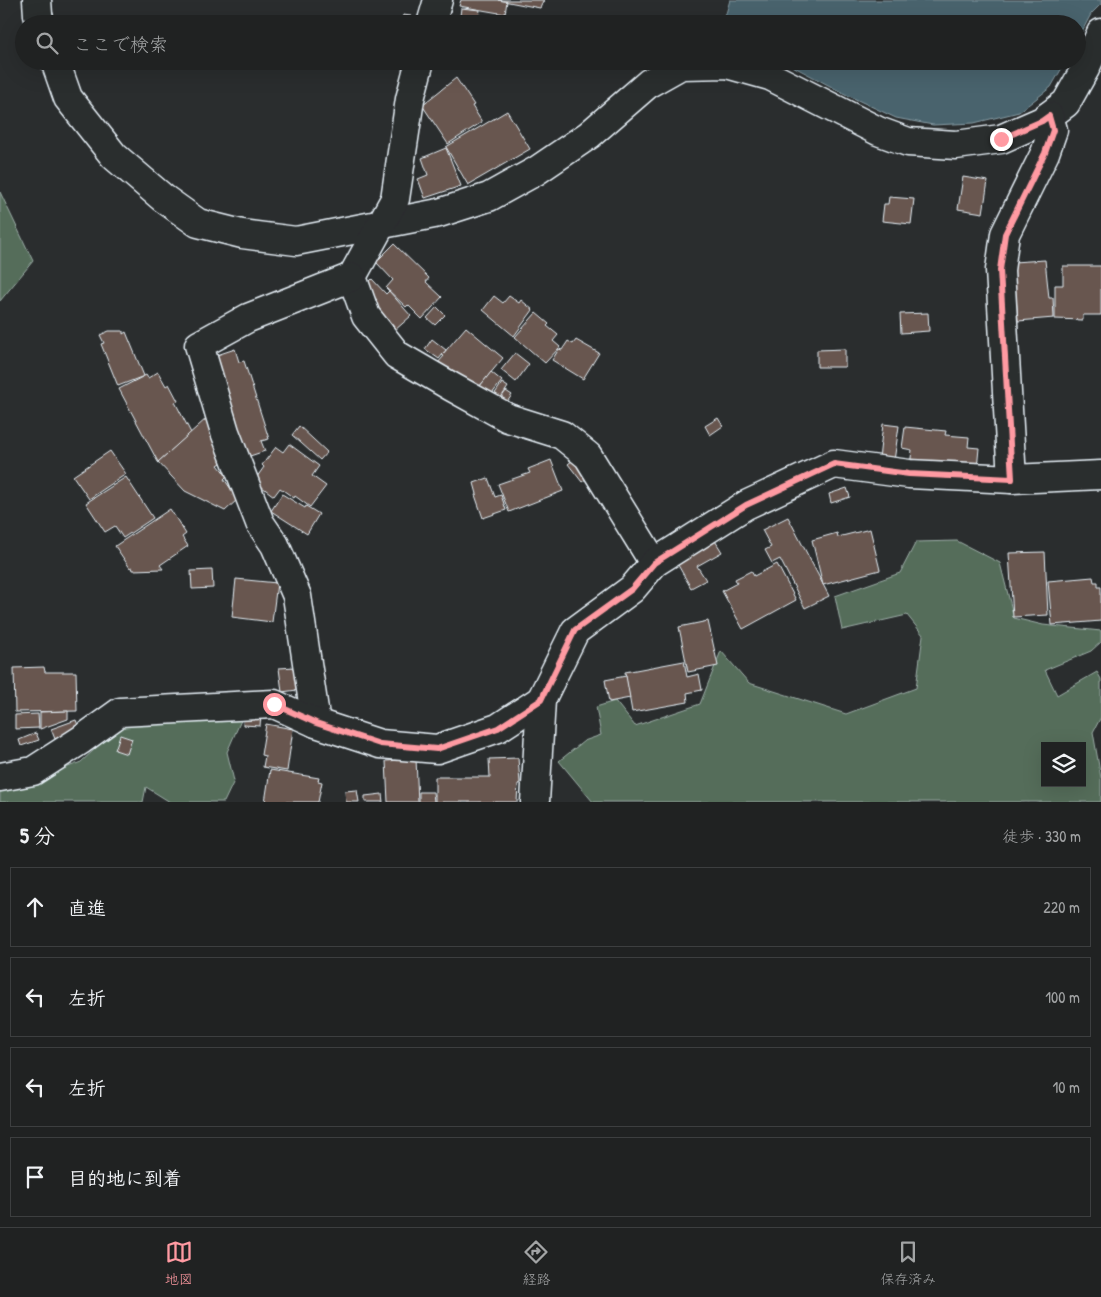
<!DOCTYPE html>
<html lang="ja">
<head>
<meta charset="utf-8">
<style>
  :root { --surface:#202222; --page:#282a2a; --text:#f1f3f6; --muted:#a2a4a5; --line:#3d3f40; --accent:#ff9aa2 }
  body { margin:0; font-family:"Patrick Hand","Klee One",sans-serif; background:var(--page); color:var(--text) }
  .controls { position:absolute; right:15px; bottom:15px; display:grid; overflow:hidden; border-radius:0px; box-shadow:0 5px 20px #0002 }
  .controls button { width:45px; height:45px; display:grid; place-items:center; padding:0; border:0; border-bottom:1px solid var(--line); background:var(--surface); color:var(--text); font:25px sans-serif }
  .stop { position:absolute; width:15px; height:15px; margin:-11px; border:4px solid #ff9aa2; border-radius:50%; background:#fff }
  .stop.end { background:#ff9aa2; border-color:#fff; box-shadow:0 1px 5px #0008 }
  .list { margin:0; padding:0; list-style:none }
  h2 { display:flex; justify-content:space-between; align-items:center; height:65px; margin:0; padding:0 20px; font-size:21px }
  h2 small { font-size:16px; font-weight:400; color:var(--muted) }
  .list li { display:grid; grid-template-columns:32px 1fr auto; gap:15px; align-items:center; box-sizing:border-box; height:80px; margin:0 10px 10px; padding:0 10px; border:1px solid var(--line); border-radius:0px }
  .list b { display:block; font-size:19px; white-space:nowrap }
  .list em { font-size:16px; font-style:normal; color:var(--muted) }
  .icon { flex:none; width:28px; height:28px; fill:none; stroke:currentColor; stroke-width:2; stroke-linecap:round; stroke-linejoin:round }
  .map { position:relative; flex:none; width:1101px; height:802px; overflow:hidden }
  .search { position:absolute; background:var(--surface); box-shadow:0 5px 20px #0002; left:15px; right:15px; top:15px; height:55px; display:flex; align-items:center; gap:12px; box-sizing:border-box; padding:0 18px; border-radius:28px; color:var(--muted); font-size:19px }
  .sheet { height:425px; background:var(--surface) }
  nav { display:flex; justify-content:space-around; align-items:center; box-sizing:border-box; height:70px; border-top:1px solid var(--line); background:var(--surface); font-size:14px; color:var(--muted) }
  nav a { display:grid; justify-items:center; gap:2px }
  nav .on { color:var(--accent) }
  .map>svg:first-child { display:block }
  .green { fill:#546d5a; stroke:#9eafa9; fill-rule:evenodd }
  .water { fill:#48646d; stroke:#889ca5 }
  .building { fill:#67574f; stroke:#e8f1f8 }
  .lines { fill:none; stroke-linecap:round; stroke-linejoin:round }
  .minor-casing { stroke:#e8f1f8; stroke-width:31 }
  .minor { stroke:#2a2d2e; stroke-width:28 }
  .route { stroke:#ff9aa2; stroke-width:6 }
</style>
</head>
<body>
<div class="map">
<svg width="1101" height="802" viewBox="0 0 1101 802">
  <rect width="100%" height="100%" fill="#2a2d2e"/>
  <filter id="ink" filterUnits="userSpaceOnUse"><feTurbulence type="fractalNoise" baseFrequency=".02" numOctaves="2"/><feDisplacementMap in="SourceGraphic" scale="10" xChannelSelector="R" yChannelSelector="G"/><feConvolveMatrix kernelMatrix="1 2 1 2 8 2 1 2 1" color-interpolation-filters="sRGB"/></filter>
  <g filter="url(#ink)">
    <g class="green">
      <path d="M 0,192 L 33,261 L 0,301 Z"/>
      <path d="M 957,541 L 1000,563 L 1014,618 L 1043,625 L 1101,631 L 1101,642 L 1091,651 L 1045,670 L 1057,695 L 1097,672 L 1101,679 L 1101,717 L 1093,732 L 1101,778 L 1101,802 L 593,802 L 559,761 L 584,741 L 601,735 L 596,707 L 615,701 L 635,726 L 700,704 L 721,651 L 749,683 L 846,714 L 916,688 L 923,635 L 907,615 L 842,630 L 835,596 L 900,573 L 916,542 ZM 1045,746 L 1082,746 L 1082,783 L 1045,783 Z"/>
      <path d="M 242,718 L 227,752 L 234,781 L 224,802 L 170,802 L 146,787 L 143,802 L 0,802 L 0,790 L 17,787 L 81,762 L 123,723 Z"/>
    </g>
    <g class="water">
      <path d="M 730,0 L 1101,0 L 1101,4 L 1091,14 L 1077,41 L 1077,24 L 723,24 Z"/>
      <path d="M 783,61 L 1066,61 L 1051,87 L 1019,112 L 974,123 L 933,125 L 896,118 L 847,95 Z"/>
    </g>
    <g class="building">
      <path d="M 461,0 L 498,0 L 507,1 L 505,14 L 459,6 Z"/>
      <path d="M 498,0 L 544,0 L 540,8 Z"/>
      <path d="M 461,8 L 480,10 L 478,24 L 459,24 Z"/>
      <path d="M 403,15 L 411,16 L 410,24 L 401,24 Z"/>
      <path d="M 456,78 L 474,105 L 472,106 L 482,122 L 448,144 L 422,105 Z"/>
      <path d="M 507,111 L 530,149 L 468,185 L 446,147 Z"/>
      <path d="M 446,148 L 461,186 L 425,198 L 418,179 L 428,175 L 422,158 Z"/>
      <path d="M 963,177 L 988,181 L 983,213 L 958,209 Z"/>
      <path d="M 889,197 L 914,199 L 911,224 L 882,221 L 884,204 L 888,204 Z"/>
      <path d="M 394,244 L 429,278 L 426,282 L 442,297 L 422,319 L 408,305 L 406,307 L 386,288 L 393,280 L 376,262 Z"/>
      <path d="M 1045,260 L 1049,298 L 1053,298 L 1054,318 L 1018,321 L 1013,262 Z"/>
      <path d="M 1063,266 L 1101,266 L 1101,315 L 1083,315 L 1083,320 L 1055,319 L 1055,285 L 1063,285 Z"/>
      <path d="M 372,279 L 386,294 L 389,291 L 411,316 L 394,331 L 370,305 L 377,300 L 365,286 Z"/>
      <path d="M 494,296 L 503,303 L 509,296 L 519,303 L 521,300 L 533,310 L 514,336 L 483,310 Z"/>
      <path d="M 437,307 L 445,315 L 435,325 L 427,318 Z"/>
      <path d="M 536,313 L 549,324 L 547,326 L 558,335 L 553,341 L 560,347 L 545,363 L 515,337 Z"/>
      <path d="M 928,313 L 929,331 L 901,333 L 900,314 Z"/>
      <path d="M 466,327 L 503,358 L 479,387 L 473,382 L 472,383 L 437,364 L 444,356 L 442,355 Z"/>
      <path d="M 109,331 L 123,331 L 123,334 L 126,332 L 144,376 L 118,386 L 101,344 L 104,343 L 100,335 Z"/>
      <path d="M 432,339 L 446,350 L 439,359 L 425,349 Z"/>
      <path d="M 576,340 L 599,353 L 583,379 L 552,360 L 559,349 L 562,350 L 568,341 L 573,344 Z"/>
      <path d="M 235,349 L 239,362 L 244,361 L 269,439 L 261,441 L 265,451 L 244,458 L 211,357 Z"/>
      <path d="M 845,349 L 845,367 L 817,367 L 817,350 Z"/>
      <path d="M 515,353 L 529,364 L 516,382 L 501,370 Z"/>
      <path d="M 158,372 L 166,386 L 169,384 L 178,401 L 175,402 L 191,433 L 158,462 L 119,389 L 146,375 L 148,378 Z"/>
      <path d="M 491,372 L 502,381 L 491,395 L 480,386 Z"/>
      <path d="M 502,383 L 508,387 L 500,399 L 494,395 Z"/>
      <path d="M 506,391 L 512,395 L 507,402 L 501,398 Z"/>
      <path d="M 207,418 L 224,461 L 218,465 L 227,476 L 224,479 L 238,499 L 225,511 L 185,491 L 158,462 Z"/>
      <path d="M 718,418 L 723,426 L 710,435 L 705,426 Z"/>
      <path d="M 883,424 L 899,426 L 894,461 L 879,459 Z"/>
      <path d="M 299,426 L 327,452 L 320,460 L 292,435 Z"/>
      <path d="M 905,427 L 946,431 L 945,435 L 969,437 L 968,447 L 979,448 L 977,469 L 910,466 L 912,450 L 902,448 Z"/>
      <path d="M 289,444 L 319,466 L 312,476 L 326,486 L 310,507 L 295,496 L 294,498 L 280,488 L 274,496 L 254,481 L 264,467 L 262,465 L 276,447 L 283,452 Z"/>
      <path d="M 110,451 L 126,474 L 89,499 L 73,476 Z"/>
      <path d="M 578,456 L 591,475 L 582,482 L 568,464 Z"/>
      <path d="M 551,460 L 563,491 L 509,512 L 498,484 L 530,473 L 528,469 Z"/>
      <path d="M 126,477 L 153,518 L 123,538 L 115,526 L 105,532 L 86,503 Z"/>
      <path d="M 488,478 L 495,497 L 501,495 L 506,510 L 483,518 L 475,495 L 477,494 L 474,483 Z"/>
      <path d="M 847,488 L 850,497 L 831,503 L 829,494 Z"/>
      <path d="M 282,494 L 305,508 L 306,506 L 319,514 L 307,534 L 271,511 Z"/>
      <path d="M 170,509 L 186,534 L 182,537 L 188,546 L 160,565 L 163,569 L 133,570 L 132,567 L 130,568 L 115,546 Z"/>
      <path d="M 788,517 L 829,596 L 805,608 L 780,559 L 772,563 L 765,550 L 771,547 L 762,530 Z"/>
      <path d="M 870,529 L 880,570 L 823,585 L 812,540 L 837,533 L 838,537 Z"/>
      <path d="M 714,539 L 722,552 L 697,566 L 706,580 L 691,588 L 674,558 Z"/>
      <path d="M 1045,552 L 1048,615 L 1013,617 L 1009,553 Z"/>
      <path d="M 777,564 L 796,600 L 743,629 L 722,591 L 737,583 L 735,579 L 751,571 L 754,576 Z"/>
      <path d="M 212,570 L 213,588 L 192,589 L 191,571 Z"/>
      <path d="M 1093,577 L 1094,582 L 1098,582 L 1098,587 L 1101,587 L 1101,621 L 1052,625 L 1048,581 Z"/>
      <path d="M 236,579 L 277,583 L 272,622 L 232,617 Z"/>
      <path d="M 708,621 L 718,666 L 688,672 L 679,627 Z"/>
      <path d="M 684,661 L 687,677 L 699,674 L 702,690 L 687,693 L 688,702 L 632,712 L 625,672 Z"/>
      <path d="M 44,667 L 45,672 L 76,672 L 77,711 L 15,712 L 14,668 Z"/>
      <path d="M 295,667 L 297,690 L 282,692 L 279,668 Z"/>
      <path d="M 626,676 L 630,698 L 609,702 L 605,680 Z"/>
      <path d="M 68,711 L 68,719 L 40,729 L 40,712 Z"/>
      <path d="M 244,712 L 261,713 L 260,726 L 243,725 Z"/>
      <path d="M 38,714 L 39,728 L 15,729 L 15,715 Z"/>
      <path d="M 76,720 L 79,728 L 65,733 L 66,735 L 55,739 L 51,729 Z"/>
      <path d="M 266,724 L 293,729 L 287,771 L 263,767 L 265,756 L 261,755 Z"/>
      <path d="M 36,733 L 39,740 L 21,746 L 19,740 Z"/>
      <path d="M 120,735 L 132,739 L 127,754 L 115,750 Z"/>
      <path d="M 518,758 L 520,783 L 518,784 L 517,802 L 435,802 L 435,777 L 490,777 L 489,759 Z"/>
      <path d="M 416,759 L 418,802 L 388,802 L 386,761 Z"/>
      <path d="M 270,770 L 319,778 L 318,781 L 322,782 L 318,802 L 265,802 Z"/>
      <path d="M 357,790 L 359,802 L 346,802 L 345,791 Z"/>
      <path d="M 419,792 L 433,792 L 434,802 L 419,802 Z"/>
      <path d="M 382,794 L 383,802 L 365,802 L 365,796 Z"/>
    </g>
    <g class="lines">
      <defs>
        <g id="minor">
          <path d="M 37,0 L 38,15 L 41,24"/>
          <path d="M 431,24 L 438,0"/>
          <path d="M 55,61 L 68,98 L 114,156 L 163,198 L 198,223 L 242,234 L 296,241 L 439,213 L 489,197 L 536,171 L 589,135 L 649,83 L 681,65 L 727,64 L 770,76 L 878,131 L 908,142 L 956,145 L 1001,139 L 1042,121 L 1066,103 L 1085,69 L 1101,33"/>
          <path d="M 420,61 L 410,99 L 395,199 L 352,277 L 366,316 L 397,355 L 452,387 L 508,418 L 562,435 L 588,456 L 654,563"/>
          <path d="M 1012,479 L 1000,270 L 1005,234 L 1045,153 L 1053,130 L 1049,116"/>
          <path d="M 316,723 L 297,596 L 275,545 L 260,523 L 225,432 L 199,345 L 248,318 L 352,277"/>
          <path d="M 0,777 L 33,771 L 81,740 L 120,712 L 274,704 L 316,723 L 380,744 L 437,749 L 498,728 L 541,700"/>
          <path d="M 535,802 L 541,700 L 575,631 L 632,589 L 654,563 L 746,505 L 834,464 L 909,474 L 1012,479 L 1101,475"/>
        </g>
      </defs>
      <use href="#minor" class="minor-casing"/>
      <use href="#minor" class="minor"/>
    </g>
  </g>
  <g class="lines" filter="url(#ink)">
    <path class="route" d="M 274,704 L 316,723 L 380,744 L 437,749 L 498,728 L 541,700 L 575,630 L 632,589 L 654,563 L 746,505 L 834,464 L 909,474 L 1012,479 L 1000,270 L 1005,234 L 1045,153 L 1053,130 L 1049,116 L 1042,121 L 1001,139"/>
  </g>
</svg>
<div class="controls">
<button><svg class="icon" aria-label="layers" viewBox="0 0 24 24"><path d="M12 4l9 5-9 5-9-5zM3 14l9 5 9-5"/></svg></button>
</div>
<div class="stop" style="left:274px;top:704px"></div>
<div class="stop end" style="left:1001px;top:139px"></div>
<div class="search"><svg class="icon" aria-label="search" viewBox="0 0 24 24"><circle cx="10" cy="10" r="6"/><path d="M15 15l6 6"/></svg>ここで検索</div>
</div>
<section class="sheet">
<h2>5 分<small>徒歩 · 330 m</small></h2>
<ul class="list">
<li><svg class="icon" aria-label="ahead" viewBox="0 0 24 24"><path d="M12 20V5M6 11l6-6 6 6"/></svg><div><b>直進</b></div><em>220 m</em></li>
<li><svg class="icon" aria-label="left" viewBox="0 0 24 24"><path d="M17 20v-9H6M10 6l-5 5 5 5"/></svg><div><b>左折</b></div><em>100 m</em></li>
<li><svg class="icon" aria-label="left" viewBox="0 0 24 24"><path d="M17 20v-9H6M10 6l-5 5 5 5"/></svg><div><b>左折</b></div><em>10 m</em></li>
<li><svg class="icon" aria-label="arrive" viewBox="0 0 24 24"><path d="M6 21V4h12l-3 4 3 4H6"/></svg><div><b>目的地に到着</b></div></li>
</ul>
</section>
<nav>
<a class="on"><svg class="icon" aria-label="map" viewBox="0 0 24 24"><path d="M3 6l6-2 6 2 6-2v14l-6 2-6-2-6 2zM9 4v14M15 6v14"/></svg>地図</a>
<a><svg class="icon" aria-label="directions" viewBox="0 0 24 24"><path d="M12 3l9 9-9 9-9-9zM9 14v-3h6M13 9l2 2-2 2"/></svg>経路</a>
<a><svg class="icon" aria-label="saved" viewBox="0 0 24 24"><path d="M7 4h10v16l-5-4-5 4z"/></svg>保存済み</a>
</nav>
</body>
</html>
